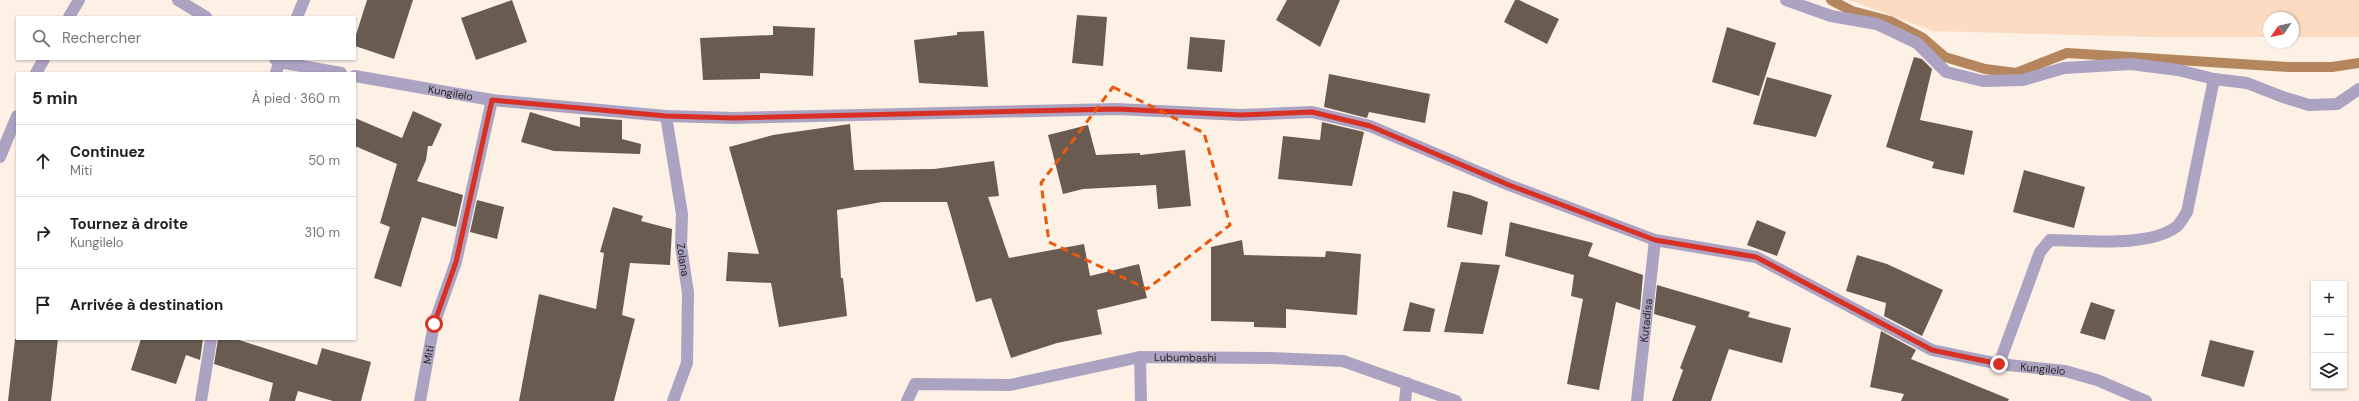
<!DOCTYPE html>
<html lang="fr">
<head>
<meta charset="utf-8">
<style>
  :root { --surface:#fff; --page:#f6f6f6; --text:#202124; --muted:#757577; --line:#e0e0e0 }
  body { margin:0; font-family:"DM Sans",sans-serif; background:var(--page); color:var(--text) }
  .controls { position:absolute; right:12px; bottom:12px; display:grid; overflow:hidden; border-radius:0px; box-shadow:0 1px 3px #0004 }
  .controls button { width:36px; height:36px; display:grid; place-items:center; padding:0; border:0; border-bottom:1px solid var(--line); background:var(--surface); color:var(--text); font:20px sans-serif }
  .compass { position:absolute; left:2263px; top:12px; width:36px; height:36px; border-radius:50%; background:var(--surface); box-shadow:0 1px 3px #0004; rotate:236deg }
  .stop { position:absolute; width:12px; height:12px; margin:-9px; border:3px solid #d93025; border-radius:50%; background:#fff }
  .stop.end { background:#d93025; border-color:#fff; box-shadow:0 1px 4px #0008 }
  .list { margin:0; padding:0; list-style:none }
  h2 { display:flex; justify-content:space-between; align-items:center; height:52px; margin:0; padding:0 16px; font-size:17px }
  h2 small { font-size:13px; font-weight:400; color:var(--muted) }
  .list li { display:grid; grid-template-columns:26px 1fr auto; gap:12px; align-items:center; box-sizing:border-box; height:72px; padding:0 16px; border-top:1px solid var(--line) }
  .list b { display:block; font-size:15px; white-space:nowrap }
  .list p { margin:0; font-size:13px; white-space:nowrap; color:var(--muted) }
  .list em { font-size:13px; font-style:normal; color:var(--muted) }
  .icon { flex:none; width:22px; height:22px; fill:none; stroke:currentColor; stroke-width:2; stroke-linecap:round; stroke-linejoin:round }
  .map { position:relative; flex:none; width:2359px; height:401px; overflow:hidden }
  .search { position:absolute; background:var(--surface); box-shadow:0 1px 3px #0004; left:16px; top:16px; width:340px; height:44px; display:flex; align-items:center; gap:10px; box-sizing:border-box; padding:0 14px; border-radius:0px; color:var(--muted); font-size:15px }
  .panel { position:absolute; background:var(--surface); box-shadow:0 1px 3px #0004; left:16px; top:72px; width:340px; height:268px; border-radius:0px }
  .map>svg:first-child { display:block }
  .green { fill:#fbdcc2 }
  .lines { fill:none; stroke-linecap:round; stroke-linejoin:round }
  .stream { stroke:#b5865d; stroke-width:10 }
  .building { fill:#695b50 }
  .lane { stroke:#aca2c2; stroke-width:12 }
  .street { stroke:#aca2c2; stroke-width:12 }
  .route { stroke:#d93025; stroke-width:5 }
  .marked { fill:none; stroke:#e8590c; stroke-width:3; stroke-dasharray:8 5; stroke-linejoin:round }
  .labels { text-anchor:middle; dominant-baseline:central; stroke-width:4; stroke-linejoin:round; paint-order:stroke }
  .street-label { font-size:11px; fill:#29231f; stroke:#fdf0e5 }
</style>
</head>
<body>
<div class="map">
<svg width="2359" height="401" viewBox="0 0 2359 401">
  <rect width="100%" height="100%" fill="#fdf0e5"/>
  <path class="green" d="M 1849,0 L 2359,0 L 2359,37 L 2293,37 L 2293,18 L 2269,18 L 2269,37 L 2154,37 L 1933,31 Z"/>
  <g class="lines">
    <path class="stream" d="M 1831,0 L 1852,11 L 1890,21 L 1923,38 L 1945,57 L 1985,69 L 2016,73 L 2067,53 L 2288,67 L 2332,67 L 2359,63"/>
  </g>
  <g class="building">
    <path d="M 367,0 L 413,0 L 394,59 L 355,46 L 355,38 Z"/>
    <path d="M 512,0 L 527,42 L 476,60 L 461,18 Z"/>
    <path d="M 1287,0 L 1340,0 L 1320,47 L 1276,20 Z"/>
    <path d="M 1515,0 L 1519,0 L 1559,19 L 1547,44 L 1504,22 Z"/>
    <path d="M 1077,15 L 1107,17 L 1103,66 L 1072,63 Z"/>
    <path d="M 773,26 L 815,28 L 813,76 L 760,73 L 760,79 L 703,80 L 700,38 L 773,35 Z"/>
    <path d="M 1727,27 L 1776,43 L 1759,96 L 1712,82 Z"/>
    <path d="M 984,31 L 988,87 L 919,83 L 914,40 L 957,35 L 957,32 Z"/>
    <path d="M 1190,37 L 1225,40 L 1222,72 L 1187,69 Z"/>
    <path d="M 1914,57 L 1922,59 L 1932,69 L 1920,120 L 1973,131 L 1964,175 L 1932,168 L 1934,162 L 1886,147 Z"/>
    <path d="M 1329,74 L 1430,94 L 1425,123 L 1369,112 L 1367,118 L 1324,107 Z"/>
    <path d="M 1767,77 L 1832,95 L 1816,137 L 1753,124 Z"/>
    <path d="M 413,111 L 442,124 L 432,146 L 428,146 L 426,160 L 417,181 L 463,195 L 456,227 L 422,217 L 401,287 L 374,278 L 390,227 L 380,223 L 397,164 L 355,146 L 355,118 L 402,138 Z"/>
    <path d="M 530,112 L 580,127 L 580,117 L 622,120 L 622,139 L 641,144 L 640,154 L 554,151 L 521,142 Z"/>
    <path d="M 1322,122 L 1364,132 L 1352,186 L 1278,179 L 1283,136 L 1320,140 Z"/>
    <path d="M 850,124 L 854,170 L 934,169 L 994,161 L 999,196 L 988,197 L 1009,258 L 1084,244 L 1090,276 L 1139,264 L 1147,298 L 1097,310 L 1102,334 L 1057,343 L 1011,358 L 991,298 L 976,302 L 947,202 L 882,202 L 837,210 L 841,278 L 843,278 L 847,316 L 779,327 L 771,283 L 726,281 L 728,252 L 759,254 L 729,147 L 773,135 Z"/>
    <path d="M 1088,125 L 1096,155 L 1140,153 L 1140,155 L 1185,150 L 1191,206 L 1158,209 L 1156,185 L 1083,189 L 1063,194 L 1048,135 Z"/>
    <path d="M 2024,170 L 2085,187 L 2074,228 L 2013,212 Z"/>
    <path d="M 1453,191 L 1470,195 L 1488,202 L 1482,235 L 1447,227 Z"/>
    <path d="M 477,200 L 504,207 L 497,239 L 470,232 Z"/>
    <path d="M 613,207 L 643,216 L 641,221 L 672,229 L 670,265 L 630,263 L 622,315 L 635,319 L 614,401 L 519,401 L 539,294 L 596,309 L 604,253 L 600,252 Z"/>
    <path d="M 1757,220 L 1786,232 L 1777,256 L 1747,245 Z"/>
    <path d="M 1510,222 L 1593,243 L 1588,256 L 1643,275 L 1640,310 L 1616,302 L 1599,390 L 1567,384 L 1583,299 L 1571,296 L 1574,275 L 1505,256 Z"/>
    <path d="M 1242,240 L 1244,255 L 1325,257 L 1326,251 L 1361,254 L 1357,315 L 1286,309 L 1286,328 L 1254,327 L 1254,322 L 1211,321 L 1211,247 Z"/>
    <path d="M 1857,255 L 1887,264 L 1943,290 L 1922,336 L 1884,316 L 1886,303 L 1846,291 Z"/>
    <path d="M 1461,262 L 1500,265 L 1483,334 L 1444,332 Z"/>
    <path d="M 1657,285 L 1750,312 L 1748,317 L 1791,328 L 1782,363 L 1729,349 L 1711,401 L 1672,401 L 1683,370 L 1680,368 L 1696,326 L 1654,314 Z"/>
    <path d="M 1410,302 L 1435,309 L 1430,332 L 1403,331 Z"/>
    <path d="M 2091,302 L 2115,310 L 2105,340 L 2080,333 Z"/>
    <path d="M 1881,331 L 1916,350 L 1911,359 L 2009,399 L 2008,401 L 1901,401 L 1904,394 L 1870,387 Z"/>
    <path d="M 15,339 L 58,339 L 51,401 L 8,401 Z"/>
    <path d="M 141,339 L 203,339 L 200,360 L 186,355 L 176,384 L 131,370 Z"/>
    <path d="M 218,339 L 236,339 L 317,365 L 322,348 L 371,362 L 361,401 L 333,401 L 298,391 L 295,401 L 269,401 L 273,383 L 214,364 Z"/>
    <path d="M 2210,340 L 2254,351 L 2244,387 L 2201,376 Z"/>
  </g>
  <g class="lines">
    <g class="lane">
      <path d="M 1786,0 L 1831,16 L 1877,24 L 1917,43 L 1946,72 L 1983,81 L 2023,80 L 2064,68 L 2131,64 L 2178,70 L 2214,79"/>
      <path d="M 1999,364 L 2040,252 L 2050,240 C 2084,240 2147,248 2176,227 C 2180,224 2184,217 2187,212 L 2214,79 L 2247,83 L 2283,97 L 2309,105 L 2337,104 L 2359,89"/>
    </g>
    <g class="street">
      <path d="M 178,0 L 206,17"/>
      <path d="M 69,17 L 79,0"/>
      <path d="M 297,17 L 304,0"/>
      <path d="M 275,59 L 279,62 L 341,73"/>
      <path d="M 36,73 L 44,59"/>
      <path d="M 276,73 L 280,59"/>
      <path id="s1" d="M 355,76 L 492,100 L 666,116 L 734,118 L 1117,109 L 1241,115 L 1312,112 L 1370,126 L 1509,185 L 1655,240 L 1756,257 L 1932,350 L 1999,364 L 2065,371 L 2097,380 L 2146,401"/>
      <path id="s2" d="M 666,116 L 682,214 L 681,246 L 688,293 L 687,363 L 673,401"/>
      <path d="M 0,157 L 17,116"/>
      <path d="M 1140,357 L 1141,401"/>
      <path d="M 201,401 L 211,339"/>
      <path id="s3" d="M 420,401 L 434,324 L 456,262 L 492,100"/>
      <path id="s4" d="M 907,401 L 915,384 L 1010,385 L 1140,357 L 1268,358 L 1343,361 L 1456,401"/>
      <path d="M 1405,401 L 1407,383"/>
      <path id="s5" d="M 1637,401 L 1655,240"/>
    </g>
  </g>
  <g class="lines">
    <path class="route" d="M 434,324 L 456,262 L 492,100 L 666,116 L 734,118 L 1117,109 L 1241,115 L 1312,112 L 1370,126 L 1509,185 L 1655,240 L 1756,257 L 1932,350 L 1999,364"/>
  </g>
  <path class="marked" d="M 1113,87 L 1204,133 L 1230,225 L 1147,289 L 1049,242 L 1041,183 Z"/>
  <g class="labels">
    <g class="street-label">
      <text stroke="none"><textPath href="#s1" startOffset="97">Kungilelo</textPath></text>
      <text stroke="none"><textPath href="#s2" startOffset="145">Zolana</textPath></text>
      <text stroke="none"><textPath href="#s5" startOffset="81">Kutadisa</textPath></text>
      <text stroke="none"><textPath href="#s3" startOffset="47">Miti</textPath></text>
      <text stroke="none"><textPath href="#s4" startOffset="292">Lubumbashi</textPath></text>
      <text stroke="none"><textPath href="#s1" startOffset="1741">Kungilelo</textPath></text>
    </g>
  </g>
</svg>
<div class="controls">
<button>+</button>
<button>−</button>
<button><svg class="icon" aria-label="layers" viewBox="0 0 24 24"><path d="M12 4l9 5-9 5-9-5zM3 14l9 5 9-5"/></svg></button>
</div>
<svg class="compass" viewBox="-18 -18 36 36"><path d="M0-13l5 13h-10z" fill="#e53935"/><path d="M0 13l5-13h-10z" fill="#757577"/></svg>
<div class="stop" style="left:434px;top:324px"></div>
<div class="stop end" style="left:1999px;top:364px"></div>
<div class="search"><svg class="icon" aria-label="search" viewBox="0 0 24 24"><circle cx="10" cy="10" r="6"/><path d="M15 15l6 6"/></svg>Rechercher</div>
<section class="panel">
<h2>5 min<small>À pied · 360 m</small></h2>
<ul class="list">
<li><svg class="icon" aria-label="ahead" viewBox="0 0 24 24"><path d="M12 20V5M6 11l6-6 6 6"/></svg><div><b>Continuez</b><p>Miti</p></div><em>50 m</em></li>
<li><svg class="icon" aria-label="right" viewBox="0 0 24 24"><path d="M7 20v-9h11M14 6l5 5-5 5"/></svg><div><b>Tournez à droite</b><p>Kungilelo</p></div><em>310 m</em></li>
<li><svg class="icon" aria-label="arrive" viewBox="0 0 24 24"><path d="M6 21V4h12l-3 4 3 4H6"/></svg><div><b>Arrivée à destination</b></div></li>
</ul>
</section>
</div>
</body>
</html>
